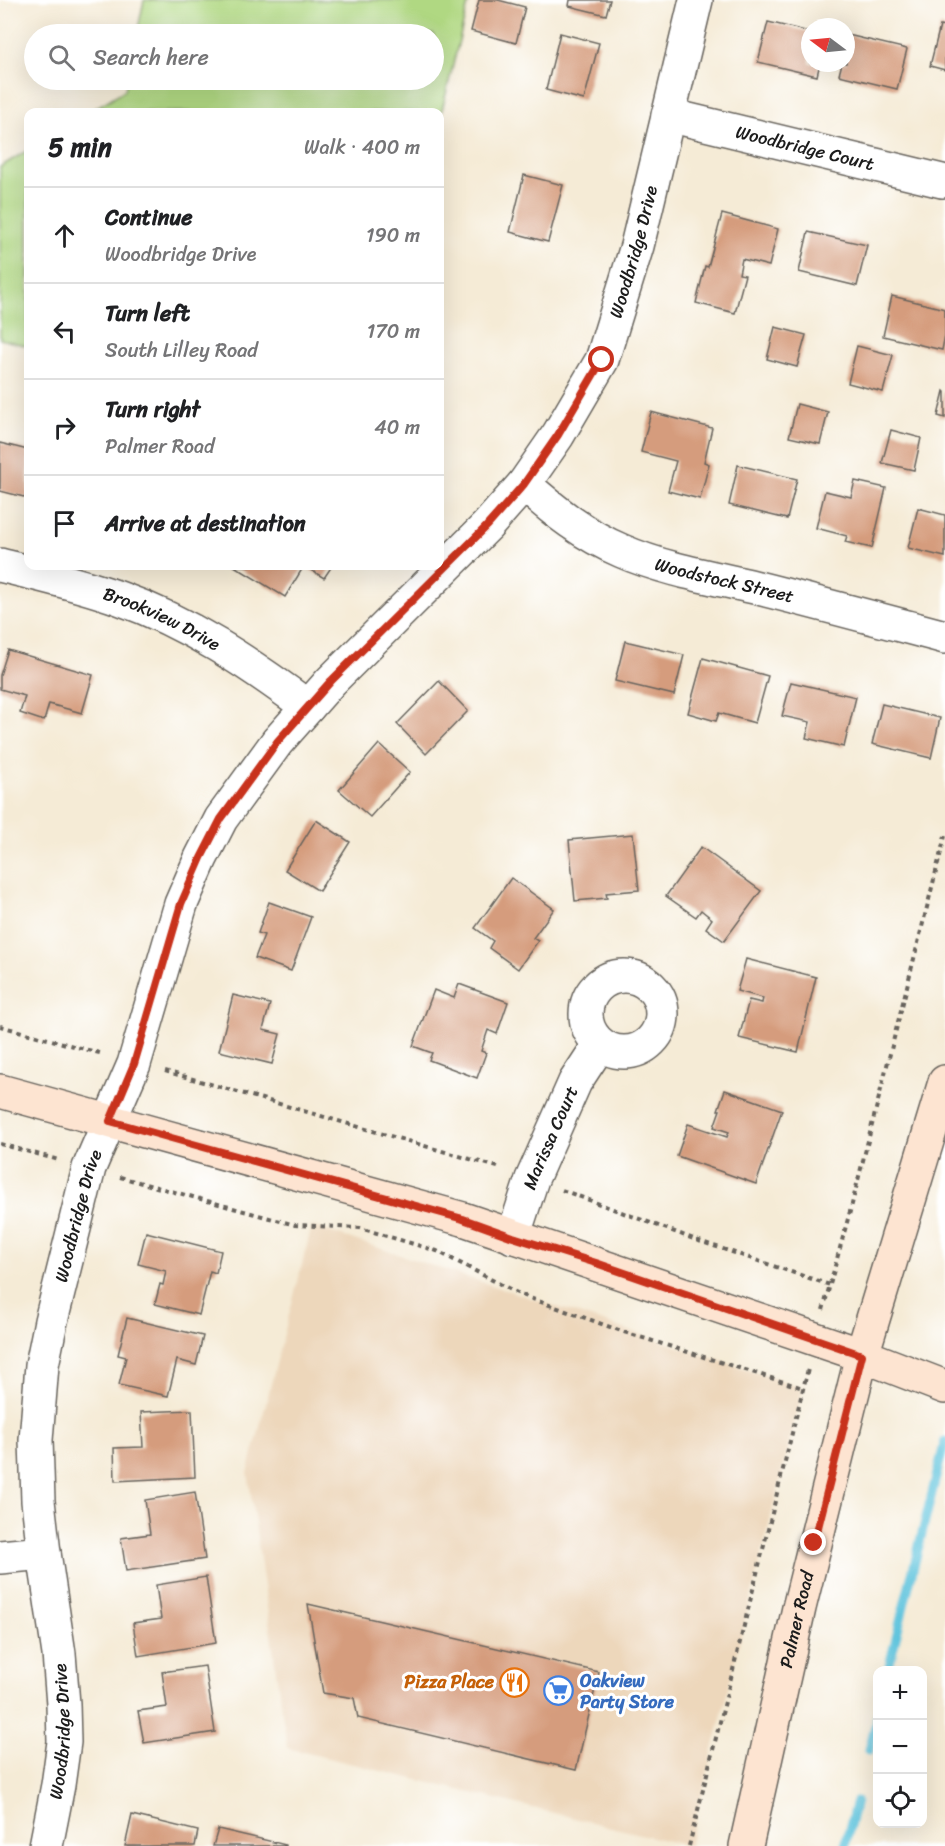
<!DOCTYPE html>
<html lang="en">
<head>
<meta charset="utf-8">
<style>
  :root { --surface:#fff; --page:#f6f6f6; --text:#202124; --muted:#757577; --line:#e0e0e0 }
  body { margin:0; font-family:Sriracha,sans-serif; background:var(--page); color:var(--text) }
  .controls { position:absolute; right:18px; bottom:18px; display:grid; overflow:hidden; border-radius:12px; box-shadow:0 6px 24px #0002 }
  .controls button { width:54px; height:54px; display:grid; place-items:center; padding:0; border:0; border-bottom:2px solid var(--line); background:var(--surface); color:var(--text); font:30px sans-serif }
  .compass { position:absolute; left:801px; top:18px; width:54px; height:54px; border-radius:50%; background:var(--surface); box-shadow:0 6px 24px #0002; rotate:286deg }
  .stop { position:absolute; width:18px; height:18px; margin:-14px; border:4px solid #c8321e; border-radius:50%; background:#fff }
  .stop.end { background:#c8321e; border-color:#fff; box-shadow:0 2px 6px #0008 }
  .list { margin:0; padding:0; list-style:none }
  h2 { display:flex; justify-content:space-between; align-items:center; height:78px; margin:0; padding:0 24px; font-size:26px }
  h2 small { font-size:20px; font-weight:400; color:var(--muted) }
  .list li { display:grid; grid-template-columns:39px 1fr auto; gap:18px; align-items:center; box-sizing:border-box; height:96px; padding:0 24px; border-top:2px solid var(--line) }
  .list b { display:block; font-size:22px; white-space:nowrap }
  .list p { margin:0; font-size:20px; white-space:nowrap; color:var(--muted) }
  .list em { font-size:20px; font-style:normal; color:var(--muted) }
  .icon { flex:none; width:33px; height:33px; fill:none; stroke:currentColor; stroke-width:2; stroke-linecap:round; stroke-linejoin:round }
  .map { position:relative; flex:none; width:945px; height:1846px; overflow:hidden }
  .search { position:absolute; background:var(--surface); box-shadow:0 6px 24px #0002; left:24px; top:24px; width:420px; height:66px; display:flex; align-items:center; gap:15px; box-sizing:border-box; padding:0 21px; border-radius:33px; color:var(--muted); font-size:22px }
  .panel { position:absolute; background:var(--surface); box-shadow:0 6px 24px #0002; left:24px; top:108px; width:420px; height:462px; border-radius:12px }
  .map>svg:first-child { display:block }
  .built { fill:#edd7bb }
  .green { fill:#b0d882; stroke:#667a4f; stroke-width:1.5 }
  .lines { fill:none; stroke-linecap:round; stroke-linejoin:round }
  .stream { stroke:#60c4dd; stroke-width:9 }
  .building { fill:#d59c7d }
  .street-casing { stroke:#68645d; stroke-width:36 }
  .secondary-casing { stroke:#68645d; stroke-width:36 }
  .path { stroke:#68645d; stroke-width:4; stroke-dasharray:4.5 4.5; stroke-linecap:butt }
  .street { stroke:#fff; stroke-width:33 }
  .secondary { stroke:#fde4d1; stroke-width:33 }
  .route { stroke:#c8321e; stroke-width:8 }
  .labels { text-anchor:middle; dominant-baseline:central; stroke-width:6; stroke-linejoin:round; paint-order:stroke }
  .street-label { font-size:18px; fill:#1c1c1c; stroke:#fff }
  .shop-label { font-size:18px; font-weight:bold; fill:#366cbe; stroke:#fff; text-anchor:start }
  .food-label { font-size:18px; font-weight:bold; fill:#c56008; stroke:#fff; text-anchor:end }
</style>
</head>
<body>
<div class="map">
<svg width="945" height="1846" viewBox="0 0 945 1846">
  <rect width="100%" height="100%" fill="#fff"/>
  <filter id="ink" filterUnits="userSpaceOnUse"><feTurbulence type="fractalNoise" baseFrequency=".0167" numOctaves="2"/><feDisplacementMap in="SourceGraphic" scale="12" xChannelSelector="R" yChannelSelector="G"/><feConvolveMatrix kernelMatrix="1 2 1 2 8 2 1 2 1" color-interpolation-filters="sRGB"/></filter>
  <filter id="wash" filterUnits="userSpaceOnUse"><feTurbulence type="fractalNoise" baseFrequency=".008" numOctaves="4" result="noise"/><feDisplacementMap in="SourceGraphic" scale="24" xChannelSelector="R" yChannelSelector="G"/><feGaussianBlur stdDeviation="1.35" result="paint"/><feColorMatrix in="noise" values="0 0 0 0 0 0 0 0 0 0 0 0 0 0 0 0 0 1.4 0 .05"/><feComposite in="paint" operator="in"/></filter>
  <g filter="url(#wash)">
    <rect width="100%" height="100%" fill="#f5ebd6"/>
    <path class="built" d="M 312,1226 L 803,1388 L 689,1846 L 287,1748 L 248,1473 Z"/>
    <g class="green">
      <path d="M 144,0 L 469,0 L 440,118 L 440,112 L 89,112 L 125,90 L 127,80 L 434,80 L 434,34 L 137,34 Z"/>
      <path d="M 28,150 L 28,346 L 0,339 L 0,167 Z"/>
    </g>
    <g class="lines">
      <g class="stream">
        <path d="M 888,1670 L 945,1441"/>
        <path d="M 869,1750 L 878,1714"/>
        <path d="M 845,1846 L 856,1801"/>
      </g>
    </g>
    <g id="blocks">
      <g class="building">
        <path d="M 479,0 L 498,0 L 525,7 L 516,43 L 471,31 Z"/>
        <path d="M 570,0 L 610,0 L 606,15 L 569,6 Z"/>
        <path d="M 768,22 L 810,32 L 810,63 L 820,63 L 817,76 L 758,62 Z"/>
        <path d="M 940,26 L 945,27 L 945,70 L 930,66 Z"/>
        <path d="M 560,33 L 599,43 L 584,100 L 546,90 Z"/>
        <path d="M 848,35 L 907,49 L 897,89 L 839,75 L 842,63 L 846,63 L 846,44 Z"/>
        <path d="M 524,175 L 563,185 L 548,242 L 510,232 Z"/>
        <path d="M 722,214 L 778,229 L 769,266 L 742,259 L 739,274 L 745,275 L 735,313 L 696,303 L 705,266 L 708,267 Z"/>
        <path d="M 808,232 L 867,245 L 857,286 L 799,272 Z"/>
        <path d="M 892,296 L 945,309 L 945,335 L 942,350 L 883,336 Z"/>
        <path d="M 775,327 L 806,335 L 797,367 L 767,359 Z"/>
        <path d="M 857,346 L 893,355 L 883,392 L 848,383 Z"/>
        <path d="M 944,391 L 945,392 L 945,418 L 938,416 Z"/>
        <path d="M 797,404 L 828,412 L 820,444 L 789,437 Z"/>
        <path d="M 651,412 L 712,428 L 704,462 L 709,464 L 700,499 L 668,491 L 676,461 L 641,452 Z"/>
        <path d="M 891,430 L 921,438 L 914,470 L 882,463 Z"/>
        <path d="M 0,443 L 28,450 L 28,498 L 0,491 Z"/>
        <path d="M 738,465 L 797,479 L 787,519 L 729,505 Z"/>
        <path d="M 855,481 L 886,488 L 872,548 L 845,542 L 847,536 L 816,528 L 825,491 L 851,497 Z"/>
        <path d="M 918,508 L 945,515 L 945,557 L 908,548 Z"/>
        <path d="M 234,566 L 304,566 L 285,597 Z"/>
        <path d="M 304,566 L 332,566 L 324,578 Z"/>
        <path d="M 625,641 L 684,655 L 674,695 L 615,681 Z"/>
        <path d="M 8,650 L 93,675 L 82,713 L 49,704 L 44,721 L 20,713 L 25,696 L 0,689 L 0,675 Z"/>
        <path d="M 703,658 L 768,676 L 755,723 L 719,713 L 716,721 L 688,713 Z"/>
        <path d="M 439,681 L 468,711 L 426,754 L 397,724 Z"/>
        <path d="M 791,682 L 856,697 L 844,747 L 806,738 L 810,722 L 782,716 Z"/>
        <path d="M 882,704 L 940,718 L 931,758 L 872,744 Z"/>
        <path d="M 379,744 L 410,772 L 370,817 L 339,790 Z"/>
        <path d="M 316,820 L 350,842 L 319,891 L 285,870 Z"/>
        <path d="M 633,834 L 639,890 L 606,893 L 607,898 L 575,901 L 569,840 Z"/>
        <path d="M 701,847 L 761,891 L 724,941 L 706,928 L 712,919 L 701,910 L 696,917 L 666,896 Z"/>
        <path d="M 511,878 L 554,909 L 533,938 L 538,941 L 518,969 L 489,948 L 493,941 L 475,928 Z"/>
        <path d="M 269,902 L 311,917 L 291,971 L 255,958 L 264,935 L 258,933 Z"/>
        <path d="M 746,959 L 816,977 L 798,1052 L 739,1038 L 749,1000 L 762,1003 L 763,998 L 737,991 Z"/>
        <path d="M 459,984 L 508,1002 L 497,1034 L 488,1030 L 481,1051 L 486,1053 L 477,1078 L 429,1060 L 432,1053 L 413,1046 L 434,990 L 454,998 Z"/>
        <path d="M 233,995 L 270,1004 L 263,1030 L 280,1034 L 272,1064 L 219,1051 Z"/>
        <path d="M 725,1090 L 782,1110 L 756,1184 L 677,1156 L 688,1124 L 727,1137 L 729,1132 L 714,1127 L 720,1110 L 718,1110 Z"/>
        <path d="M 146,1232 L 221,1251 L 216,1273 L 210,1271 L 199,1315 L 155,1304 L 160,1284 L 163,1285 L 166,1271 L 138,1264 Z"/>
        <path d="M 127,1318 L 203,1336 L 196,1365 L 177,1360 L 168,1396 L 119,1385 L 126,1357 L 118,1355 Z"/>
        <path d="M 192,1410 L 195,1477 L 115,1481 L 114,1448 L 143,1447 L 141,1412 Z"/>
        <path d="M 195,1492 L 205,1559 L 126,1571 L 121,1538 L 150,1534 L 145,1500 Z"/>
        <path d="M 206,1577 L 216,1643 L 138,1656 L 133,1623 L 161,1619 L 156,1585 Z"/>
        <path d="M 308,1604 L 599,1672 L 576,1770 L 358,1718 L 354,1698 L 323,1693 Z"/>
        <path d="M 205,1666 L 215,1732 L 144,1743 L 138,1711 L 167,1707 L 162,1672 Z"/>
        <path d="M 132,1815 L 198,1831 L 195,1846 L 125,1846 Z"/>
        <path d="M 218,1829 L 286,1845 L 286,1846 L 213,1846 Z"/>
      </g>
    </g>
  </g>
  <g filter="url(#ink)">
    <use href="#blocks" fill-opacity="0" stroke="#68645d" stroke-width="1.5"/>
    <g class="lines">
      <defs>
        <g id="street">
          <path id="s1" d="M 668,115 L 942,181"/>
          <path id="s2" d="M 524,484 C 554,511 584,535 622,551 C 663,569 710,577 754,587 C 818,603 881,620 945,637"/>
          <path id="s3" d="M 0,565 C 40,575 80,584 119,598 C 189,623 249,663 308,707"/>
          <circle cx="624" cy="1014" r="38"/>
          <path id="s4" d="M 513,1237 L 532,1179 L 575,1082 L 600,1044"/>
          <path d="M 0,1557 L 44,1553"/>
          <path id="s5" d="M 46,1846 L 58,1785 L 64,1742 L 63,1704 L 59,1654 L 44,1553 L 38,1501 L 36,1440 L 42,1365 L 51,1321 L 89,1168 L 134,1064 L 181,904 L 201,858 L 221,819 L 277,742 L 331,681 L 487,526 L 524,484 L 558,435 L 602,360 L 637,246 L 696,0"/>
        </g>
        <g id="secondary">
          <path d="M 0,1091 L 463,1219 L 862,1355 L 945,1387"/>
          <path id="s6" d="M 746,1846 L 799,1608 L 862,1355 L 945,1082"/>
        </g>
      </defs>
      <use href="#street" class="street-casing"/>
      <use href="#secondary" class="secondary-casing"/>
      <g class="path">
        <path d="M 0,1026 L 103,1054"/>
        <path d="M 165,1071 L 501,1168"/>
        <path d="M 0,1144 L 59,1160"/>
        <path d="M 120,1177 L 295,1225 L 360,1228 L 437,1251 L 519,1294 L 624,1332 L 803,1388"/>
        <path d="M 562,1190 L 699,1241 L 830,1285"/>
        <path d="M 823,1310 L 852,1204 L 945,836"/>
        <path d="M 689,1846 L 808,1369"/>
      </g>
      <use href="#street" class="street"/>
      <use href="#secondary" class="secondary"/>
    </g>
  </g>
  <g class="lines" filter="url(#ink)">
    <path class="route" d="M 602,360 L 558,435 L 524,484 L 487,526 L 331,681 L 277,742 L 221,819 L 201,858 L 181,904 L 134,1064 L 110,1121 L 463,1219 L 513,1237 L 596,1263 L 862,1355 L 814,1543"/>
  </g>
  <defs>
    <symbol id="restaurant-ring" viewBox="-11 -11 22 22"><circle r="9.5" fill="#fff" stroke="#e8710a" stroke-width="1.5"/><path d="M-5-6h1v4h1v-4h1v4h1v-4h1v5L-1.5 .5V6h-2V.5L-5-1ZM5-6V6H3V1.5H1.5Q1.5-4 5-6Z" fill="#e8710a"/></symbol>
    <symbol id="supermarket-ring" viewBox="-11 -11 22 22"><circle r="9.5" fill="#fff" stroke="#3f7fe0" stroke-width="1.5"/><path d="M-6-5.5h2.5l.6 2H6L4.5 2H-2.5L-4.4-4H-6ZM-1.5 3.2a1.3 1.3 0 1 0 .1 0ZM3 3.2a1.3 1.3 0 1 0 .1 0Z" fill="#3f7fe0"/></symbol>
  </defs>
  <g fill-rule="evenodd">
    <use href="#restaurant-ring" x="498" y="1666" width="33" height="33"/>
    <use href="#supermarket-ring" x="542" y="1674" width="33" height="33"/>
  </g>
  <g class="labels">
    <g class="street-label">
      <text stroke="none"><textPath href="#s1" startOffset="141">Woodbridge Court</textPath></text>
      <text stroke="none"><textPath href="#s5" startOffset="1773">Woodbridge Drive</textPath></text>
      <text stroke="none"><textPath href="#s2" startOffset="226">Woodstock Street</textPath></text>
      <text stroke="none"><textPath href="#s3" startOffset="171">Brookview Drive</textPath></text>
      <text stroke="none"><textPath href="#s4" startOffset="106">Marissa Court</textPath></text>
      <text stroke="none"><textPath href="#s5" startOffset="638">Woodbridge Drive</textPath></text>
      <text stroke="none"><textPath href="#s6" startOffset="232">Palmer Road</textPath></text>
      <text stroke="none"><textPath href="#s5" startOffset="116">Woodbridge Drive</textPath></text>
    </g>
    <g class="shop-label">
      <text x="580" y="1681">Oakview<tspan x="580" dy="21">Party Store</tspan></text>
    </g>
    <g class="food-label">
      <text x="494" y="1682">Pizza Place</text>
    </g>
  </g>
</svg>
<div class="controls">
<button>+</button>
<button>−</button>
<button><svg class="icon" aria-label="locate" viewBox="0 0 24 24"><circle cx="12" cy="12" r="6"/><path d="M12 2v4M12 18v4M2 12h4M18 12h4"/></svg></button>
</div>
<svg class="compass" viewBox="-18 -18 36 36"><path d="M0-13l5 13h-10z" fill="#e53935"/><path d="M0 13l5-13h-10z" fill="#757577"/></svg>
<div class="stop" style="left:602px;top:360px"></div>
<div class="stop end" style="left:814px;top:1543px"></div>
<div class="search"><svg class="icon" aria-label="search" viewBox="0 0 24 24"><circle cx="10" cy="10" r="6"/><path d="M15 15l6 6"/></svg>Search here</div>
<section class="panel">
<h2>5 min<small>Walk · 400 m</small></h2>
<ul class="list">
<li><svg class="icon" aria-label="ahead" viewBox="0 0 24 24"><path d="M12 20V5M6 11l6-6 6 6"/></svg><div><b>Continue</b><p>Woodbridge Drive</p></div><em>190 m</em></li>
<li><svg class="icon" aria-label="left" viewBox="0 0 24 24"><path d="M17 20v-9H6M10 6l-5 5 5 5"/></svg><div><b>Turn left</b><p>South Lilley Road</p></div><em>170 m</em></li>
<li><svg class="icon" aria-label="right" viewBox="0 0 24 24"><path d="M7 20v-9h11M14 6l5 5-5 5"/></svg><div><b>Turn right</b><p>Palmer Road</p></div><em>40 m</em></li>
<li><svg class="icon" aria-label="arrive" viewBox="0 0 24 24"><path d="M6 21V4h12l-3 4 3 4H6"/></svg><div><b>Arrive at destination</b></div></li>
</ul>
</section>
</div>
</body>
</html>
